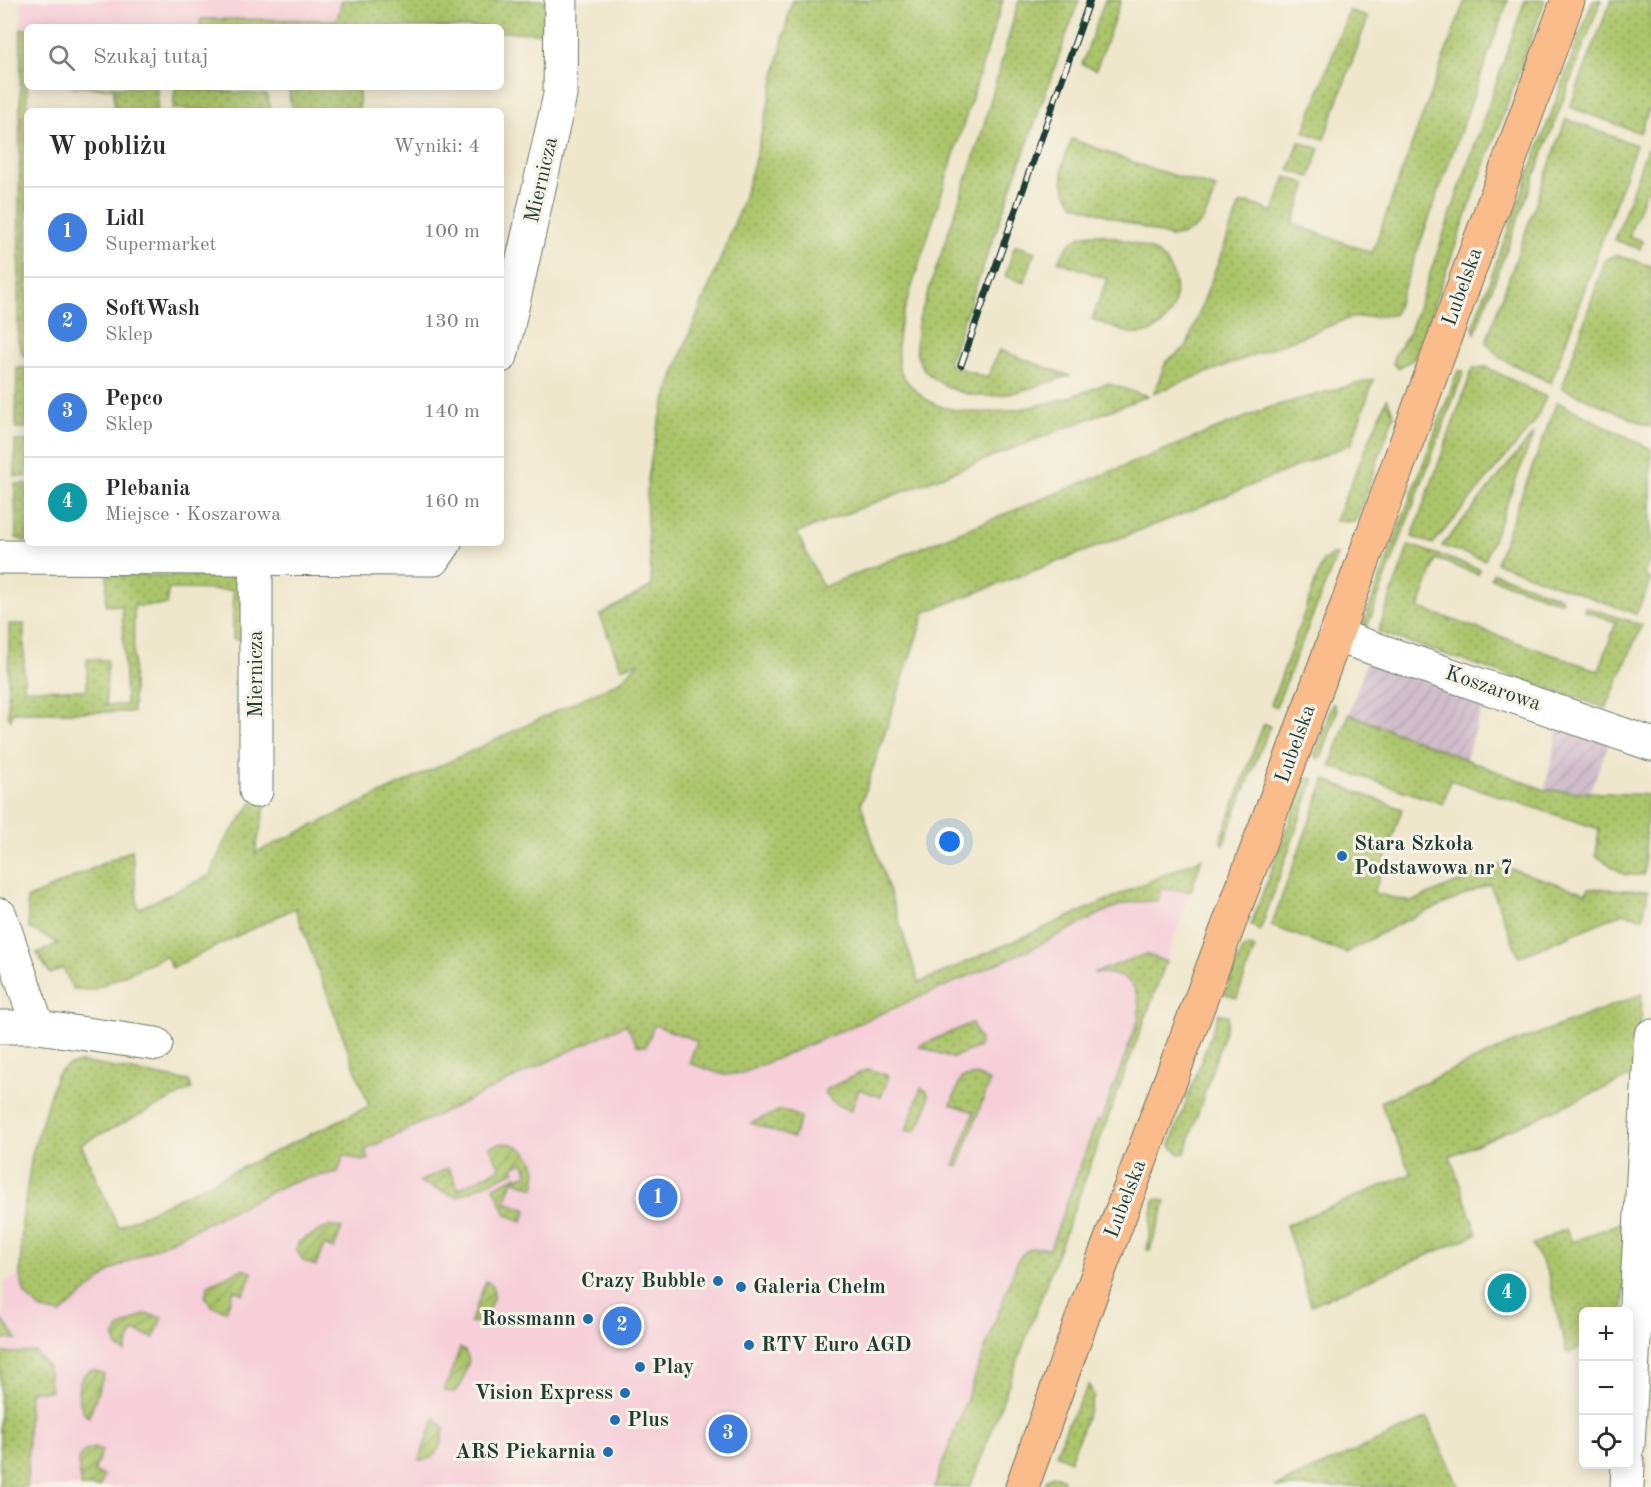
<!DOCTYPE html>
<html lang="pl">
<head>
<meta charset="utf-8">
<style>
  :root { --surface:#fff; --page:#f7f7f7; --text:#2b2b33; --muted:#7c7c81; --line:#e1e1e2; --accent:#db2777 }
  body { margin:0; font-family:"Old Standard TT",serif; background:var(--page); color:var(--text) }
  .controls { position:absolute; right:18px; bottom:18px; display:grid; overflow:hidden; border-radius:9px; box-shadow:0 3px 15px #0003 }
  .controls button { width:54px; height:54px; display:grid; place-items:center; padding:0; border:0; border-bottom:2px solid var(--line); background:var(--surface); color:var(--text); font:30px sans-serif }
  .you { position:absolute; left:950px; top:842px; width:21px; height:21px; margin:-15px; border:4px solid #fff; border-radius:50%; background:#1a73e8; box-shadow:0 0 0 9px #1a73e833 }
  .badge { display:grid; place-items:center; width:39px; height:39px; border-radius:50%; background:var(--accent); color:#fff; font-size:20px; font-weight:700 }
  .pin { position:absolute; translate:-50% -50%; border:3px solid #fff; box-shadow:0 2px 6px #0006 }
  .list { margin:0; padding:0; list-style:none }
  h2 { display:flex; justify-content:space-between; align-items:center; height:78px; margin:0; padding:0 24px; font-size:26px }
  h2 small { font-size:20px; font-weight:400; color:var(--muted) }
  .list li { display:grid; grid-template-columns:39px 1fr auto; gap:18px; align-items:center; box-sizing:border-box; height:90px; padding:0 24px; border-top:2px solid var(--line) }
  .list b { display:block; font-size:22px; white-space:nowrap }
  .list p { margin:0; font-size:20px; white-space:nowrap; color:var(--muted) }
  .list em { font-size:20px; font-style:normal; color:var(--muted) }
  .icon { flex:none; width:33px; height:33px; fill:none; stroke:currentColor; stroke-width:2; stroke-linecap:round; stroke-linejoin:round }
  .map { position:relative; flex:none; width:1651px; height:1487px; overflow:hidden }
  .search { position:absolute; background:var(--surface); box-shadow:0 3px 15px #0003; left:24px; top:24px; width:480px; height:66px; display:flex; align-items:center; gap:15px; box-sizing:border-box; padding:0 21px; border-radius:9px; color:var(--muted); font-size:22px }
  .panel { position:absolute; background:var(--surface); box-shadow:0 3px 15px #0003; left:24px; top:108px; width:480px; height:438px; border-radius:9px }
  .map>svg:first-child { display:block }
  .built { fill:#f6cfd9 }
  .industrial { fill:url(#industrial-furrows) }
  .grass { fill:url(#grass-dots); stroke:#668150; stroke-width:1.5 }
  .garden { fill:url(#garden-furrows); stroke:#668150; stroke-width:1.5 }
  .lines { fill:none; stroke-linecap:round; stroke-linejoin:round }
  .minor-casing { stroke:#687869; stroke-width:35 }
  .major-casing { stroke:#687869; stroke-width:35 }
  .minor { stroke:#fff; stroke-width:33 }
  .major { stroke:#fabc8b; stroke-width:33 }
  .rail-casing { stroke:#1f3d34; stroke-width:7 }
  .rail { stroke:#f7f3e8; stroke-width:4.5; stroke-dasharray:14; stroke-linecap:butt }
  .poi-dot { fill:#1f6fb2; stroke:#f7f3e8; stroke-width:2 }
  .labels { text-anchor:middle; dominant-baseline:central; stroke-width:6; stroke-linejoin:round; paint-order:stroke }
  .street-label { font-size:21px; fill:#1f3d34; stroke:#f7f3e8 }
  .poi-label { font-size:21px; font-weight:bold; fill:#1f3d34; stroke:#f7f3e8; text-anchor:start }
</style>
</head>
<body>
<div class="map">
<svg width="1651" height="1487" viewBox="0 0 1651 1487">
  <defs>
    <pattern id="industrial-furrows" width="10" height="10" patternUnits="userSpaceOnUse" patternTransform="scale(1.5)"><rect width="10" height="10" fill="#d1bdcb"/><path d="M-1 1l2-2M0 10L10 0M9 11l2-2" fill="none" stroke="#b3a3af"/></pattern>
    <pattern id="grass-dots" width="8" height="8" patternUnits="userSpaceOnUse" patternTransform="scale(1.5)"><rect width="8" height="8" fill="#acc56b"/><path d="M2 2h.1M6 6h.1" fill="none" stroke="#8ba159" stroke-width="1.8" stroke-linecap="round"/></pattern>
    <pattern id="garden-furrows" width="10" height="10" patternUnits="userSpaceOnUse" patternTransform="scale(1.5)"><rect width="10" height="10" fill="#acc56b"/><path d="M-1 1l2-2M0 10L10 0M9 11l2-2" fill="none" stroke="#8ba159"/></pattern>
  </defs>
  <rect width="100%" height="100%" fill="#f7f3e8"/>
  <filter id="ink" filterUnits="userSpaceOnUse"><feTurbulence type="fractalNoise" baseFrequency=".0167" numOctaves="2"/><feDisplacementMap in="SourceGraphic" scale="12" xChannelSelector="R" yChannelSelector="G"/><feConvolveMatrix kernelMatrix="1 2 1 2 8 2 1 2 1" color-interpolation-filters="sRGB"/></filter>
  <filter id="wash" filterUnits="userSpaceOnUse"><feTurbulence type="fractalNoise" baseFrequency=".008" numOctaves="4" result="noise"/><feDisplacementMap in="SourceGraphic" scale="24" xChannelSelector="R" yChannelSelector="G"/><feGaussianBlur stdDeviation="1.35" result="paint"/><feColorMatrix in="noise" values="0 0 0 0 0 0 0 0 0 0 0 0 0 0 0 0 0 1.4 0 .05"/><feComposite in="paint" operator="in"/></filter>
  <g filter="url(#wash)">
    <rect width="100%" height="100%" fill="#efe7cc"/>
    <g class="built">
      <path d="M 21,0 L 542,0 L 501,32 L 501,27 L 21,29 Z"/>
      <path d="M 1202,858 L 1166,962 L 969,1487 L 0,1487 L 0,1353 L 3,1353 L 4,1283 L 225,1174 L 713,945 L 732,1065 Z"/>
    </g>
    <g class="industrial">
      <path d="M 1367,660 L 1485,701 L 1465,760 L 1349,714 Z"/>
      <path d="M 1559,726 L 1609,743 L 1590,791 L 1545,790 Z"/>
    </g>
    <g class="grass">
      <path d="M 342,0 L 550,0 L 549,33 L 501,32 L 501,27 L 199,27 L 201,19 L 337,20 Z"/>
      <path d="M 792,0 L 1003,0 L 900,324 C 898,338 896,357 900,370 C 902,377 909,384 914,389 C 956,434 1057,404 1107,383 L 1147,396 L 797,533 L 823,587 L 1271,407 L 1374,379 L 1351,444 L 1180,515 L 925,612 L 861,804 L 919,983 L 1202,858 L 1191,891 L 1160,889 L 1159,900 L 1127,903 L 1110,909 L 1027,951 L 743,1073 L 724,1075 L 689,1063 L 697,1041 L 654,1025 L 646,1046 L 637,1045 L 626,1024 L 365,1150 L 369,1159 L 362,1161 L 344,1155 L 338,1172 L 291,1182 L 127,1262 L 112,1270 L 61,1314 L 41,1310 L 25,1294 L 20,1276 L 22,1222 L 32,1154 L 56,1075 L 67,1066 L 81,1062 L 189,1081 L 192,1089 L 81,1144 L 118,1227 L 369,1106 L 295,908 L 172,968 L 166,956 L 92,990 L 73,989 L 63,968 L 50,974 L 37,953 L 58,943 L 29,928 L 27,899 L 132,850 L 138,909 L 210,875 L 224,842 L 264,787 L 270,785 L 255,853 L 622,680 L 639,662 L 621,668 L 600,615 L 652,586 C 650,549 643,510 649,472 C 663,369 721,276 750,177 C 767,119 778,59 792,0 Z"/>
      <path d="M 1019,0 L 1079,0 L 948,364 L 987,378 L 999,350 L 1069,376 C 1021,390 983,411 936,380 C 912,363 914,346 919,319 L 979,142 Z"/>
      <path d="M 1105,0 L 1121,0 L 1096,70 L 1082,64 Z"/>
      <path d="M 1465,0 L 1508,0 L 1394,315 L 1350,318 L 1154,393 L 1166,361 L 1186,348 L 1240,204 L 1249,203 L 1273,212 L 1286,177 L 1307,184 L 1293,224 L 1372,253 Z"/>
      <path d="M 1525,0 L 1545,0 L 1414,359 L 1398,368 L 1393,364 L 1394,356 L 1410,331 Z"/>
      <path d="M 1593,0 L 1601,0 L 1475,333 L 1473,326 Z"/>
      <path d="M 1611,0 L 1651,0 L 1651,104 L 1640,133 L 1570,107 Z"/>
      <path d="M 1349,10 L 1368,18 L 1324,139 L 1304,132 Z"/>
      <path d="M 21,29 L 27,29 L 27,356 L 23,355 L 18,341 Z"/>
      <path d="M 68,87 L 157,87 L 157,111 L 114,111 L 114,88 Z"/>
      <path d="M 175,87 L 267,95 L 271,111 L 173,109 Z"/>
      <path d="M 289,87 L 359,87 L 359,111 L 294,111 L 290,100 Z"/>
      <path d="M 1566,119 L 1636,145 L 1551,383 L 1500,358 L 1486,342 Z"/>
      <path d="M 1072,139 L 1146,167 L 1216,188 C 1206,217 1203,232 1170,237 L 1074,204 C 1057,182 1061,163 1072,139 Z"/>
      <path d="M 1299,142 L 1320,149 L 1310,177 L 1289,170 Z"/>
      <path d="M 1647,149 L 1651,150 L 1651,191 L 1646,190 L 1629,236 L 1642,241 L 1640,249 L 1615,240 Z"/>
      <path d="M 1102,234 C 1119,239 1140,243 1155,252 C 1189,272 1180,335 1136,334 C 1122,333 1105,324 1092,319 L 1107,279 L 1058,261 C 1071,240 1076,233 1102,234 Z"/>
      <path d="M 1015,245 L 1035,252 L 1024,283 L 1005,276 Z"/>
      <path d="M 1616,255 L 1651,266 L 1651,427 L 1562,388 L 1605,260 Z"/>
      <path d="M 1486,367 L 1546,397 L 1534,423 L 1433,544 L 1412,537 L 1473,368 Z"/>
      <path d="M 17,368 L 27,368 L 27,428 L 16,428 Z"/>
      <path d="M 1458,371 L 1464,371 L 1366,630 L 1363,624 Z"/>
      <path d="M 1387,399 L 1394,415 L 1357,518 L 1354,522 L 1335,521 Z"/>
      <path d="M 1557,402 L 1651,449 L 1651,555 L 1644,575 L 1651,580 L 1636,614 L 1496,563 Z"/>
      <path d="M 1534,433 L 1485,560 L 1442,546 Z"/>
      <rect x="15" y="441" width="12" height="35"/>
      <path d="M 15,484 L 27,484 L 27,542 L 16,538 Z"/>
      <path d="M 1409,545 L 1480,569 L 1478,574 L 1436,559 L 1419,608 L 1599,671 L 1616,622 L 1584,611 L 1585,607 L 1642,625 L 1606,708 L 1378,632 Z"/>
      <path d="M 1332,555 L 1337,555 L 1276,707 L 1271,705 L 1272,702 L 1323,561 Z"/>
      <path d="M 1494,573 L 1562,598 L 1560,602 L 1491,578 Z"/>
      <path d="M 107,575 L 248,576 L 247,634 L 239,640 L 233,639 L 233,590 L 168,589 L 167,605 L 134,606 L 133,712 L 12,712 L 11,720 L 8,715 L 9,624 L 24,624 L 24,689 L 87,690 L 87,659 L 107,660 L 106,705 L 126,705 L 122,606 L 106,605 Z"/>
      <path d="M 1333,703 L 1337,711 L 1322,756 L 1318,759 L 1314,755 Z"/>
      <path d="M 1349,714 L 1545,790 L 1648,795 L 1644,875 L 1625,875 L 1596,856 L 1599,829 L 1450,780 L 1443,804 L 1330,766 Z"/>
      <path d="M 1266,724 L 1270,726 L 1223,845 L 1221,840 L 1263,725 Z"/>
      <path d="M 1311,778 L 1314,779 L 1260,931 L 1251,925 L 1305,780 Z"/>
      <path d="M 1325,780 L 1402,809 L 1374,893 L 1411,902 L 1499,865 L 1586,893 L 1589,888 L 1648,891 L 1643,918 L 1623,913 L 1519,957 L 1490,884 L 1396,925 L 1346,953 L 1271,926 Z"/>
      <path d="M 1249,946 L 1255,948 L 1237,998 L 1225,994 L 1243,948 Z"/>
      <path d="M 1146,954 L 1166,962 L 975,1475 L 969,1487 L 934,1487 L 1017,1262 C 1026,1247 1034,1246 1050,1249 L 1097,1120 L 1101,1121 L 1139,1018 C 1141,983 1127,972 1093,973 Z"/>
      <path d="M 1642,994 L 1639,1073 L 1450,1156 L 1477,1234 L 1311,1305 L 1286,1225 L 1411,1174 L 1380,1102 L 1511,1044 Z"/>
      <path d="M 1219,1013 L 1228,1016 L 1228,1021 L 1185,1153 L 1180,1154 L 1170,1145 Z"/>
      <path d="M 972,1023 L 980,1040 L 979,1047 L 952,1058 L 919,1046 Z"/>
      <path d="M 868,1069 L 889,1076 L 881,1097 L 859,1089 L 851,1111 C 840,1106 827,1103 825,1090 Z"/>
      <path d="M 976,1075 L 990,1081 L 958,1167 L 954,1166 L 974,1112 L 951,1104 L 961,1078 Z"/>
      <path d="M 921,1088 L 927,1091 C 931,1101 922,1125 914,1131 L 906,1131 Z"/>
      <path d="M 781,1110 L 801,1117 L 793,1138 L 751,1123 Z"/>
      <path d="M 1160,1199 L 1166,1201 L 1150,1250 L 1147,1250 L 1154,1200 Z"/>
      <path d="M 1628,1220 L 1623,1311 L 1584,1312 L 1583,1346 L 1567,1354 L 1548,1274 L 1532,1245 L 1566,1229 L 1572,1242 Z"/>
      <path d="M 0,1317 L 17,1339 L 0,1339 Z"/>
      <path d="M 35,1352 L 48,1367 L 51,1391 L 29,1391 L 27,1487 L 0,1487 L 0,1353 Z"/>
      <path d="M 1089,1384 L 1094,1397 L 1070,1461 L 1056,1454 L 1068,1423 Z"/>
      <path d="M 1427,1418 L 1459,1487 L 1275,1487 L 1406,1428 Z"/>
      <path d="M 1053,1476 L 1064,1479 L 1061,1487 L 1044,1487 L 1047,1479 Z"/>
    </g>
    <g class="garden">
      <path d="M 501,1143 C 526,1143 542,1163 534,1188 L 513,1180 L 505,1202 L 527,1210 L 522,1221 L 506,1215 L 494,1187 L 517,1176 L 518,1178 L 528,1174 L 523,1162 L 513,1167 L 515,1171 L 457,1197 L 419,1182 L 448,1168 L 459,1189 L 500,1168 L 490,1147 Z"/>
      <path d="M 329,1226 L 342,1228 L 334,1249 L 324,1245 L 316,1266 L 303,1261 L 297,1250 L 298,1242 Z"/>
      <path d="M 242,1269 L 252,1272 L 244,1294 L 234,1290 L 226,1311 L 212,1306 L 205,1296 L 208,1285 Z"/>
      <path d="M 486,1281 L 493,1286 L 494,1296 L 484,1321 L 470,1323 Z"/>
      <path d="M 145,1314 L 162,1317 L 154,1338 L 133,1331 L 125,1352 L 117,1347 L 114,1338 L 119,1328 Z"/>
      <path d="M 460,1348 L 465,1351 L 469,1360 L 461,1385 L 454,1392 L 444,1391 Z"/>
      <path d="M 93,1370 L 104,1374 L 89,1417 C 75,1407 73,1374 93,1370 Z"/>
      <path d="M 435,1418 L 444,1428 C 443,1443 437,1462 419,1460 Z"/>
      <path d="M 93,1448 L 102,1450 L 94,1472 L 104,1476 L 100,1487 L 81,1487 L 78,1460 L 83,1452 Z"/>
    </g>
  </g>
  <g filter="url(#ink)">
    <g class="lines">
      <defs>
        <g id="minor">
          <path d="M 501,356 L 560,95 L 561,0"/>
          <path d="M 0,557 L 434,559 L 445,543"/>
          <path d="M 1335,635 L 1651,744"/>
          <path d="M 256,791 L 256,558"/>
          <path d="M 0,915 L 38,1027"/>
          <path d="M 0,1027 L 38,1027 L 156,1044"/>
          <path d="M 1628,1446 L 1651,1036"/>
          <path d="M 1627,1487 L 1628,1464"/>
        </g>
        <path id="major" d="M 1022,1487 L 1102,1263 L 1290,761 L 1568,0"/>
      </defs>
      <use href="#minor" class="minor-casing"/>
      <use href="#major" class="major-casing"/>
      <use href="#minor" class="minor"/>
      <use href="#major" class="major"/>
      <defs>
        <path id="rail" d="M 961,365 L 1090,0"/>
      </defs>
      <use href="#rail" class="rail-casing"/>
      <use href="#rail" class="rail"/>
    </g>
  </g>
  <g class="poi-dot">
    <circle cx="1342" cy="856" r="6"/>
    <circle cx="718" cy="1281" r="6"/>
    <circle cx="741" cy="1287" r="6"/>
    <circle cx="588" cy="1319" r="6"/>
    <circle cx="749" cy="1345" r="6"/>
    <circle cx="640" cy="1367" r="6"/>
    <circle cx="625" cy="1393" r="6"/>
    <circle cx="615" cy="1420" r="6"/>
    <circle cx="608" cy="1452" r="6"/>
  </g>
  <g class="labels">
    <g class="street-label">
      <text transform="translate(542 180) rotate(-77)">Miernicza</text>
      <text transform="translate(1463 287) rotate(-70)">Lubelska</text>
      <text transform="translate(256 674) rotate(-90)">Miernicza</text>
      <text transform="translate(1493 689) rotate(19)">Koszarowa</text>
      <text transform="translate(1296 744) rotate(-70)">Lubelska</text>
      <text transform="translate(1126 1199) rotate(-69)">Lubelska</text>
    </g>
    <g class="poi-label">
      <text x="1354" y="844">Stara Szkoła<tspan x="1354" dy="24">Podstawowa nr 7</tspan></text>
      <text x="706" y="1281" text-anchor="end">Crazy Bubble</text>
      <text x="753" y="1287">Galeria Chełm</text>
      <text x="576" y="1319" text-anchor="end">Rossmann</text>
      <text x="761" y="1345">RTV Euro AGD</text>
      <text x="652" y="1367">Play</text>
      <text x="613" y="1393" text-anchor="end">Vision Express</text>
      <text x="627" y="1420">Plus</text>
      <text x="596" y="1452" text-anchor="end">ARS Piekarnia</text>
    </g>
  </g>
</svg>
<div class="controls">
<button>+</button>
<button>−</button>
<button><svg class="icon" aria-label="locate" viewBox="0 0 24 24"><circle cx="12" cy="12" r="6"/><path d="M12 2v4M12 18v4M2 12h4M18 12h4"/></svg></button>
</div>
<div class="you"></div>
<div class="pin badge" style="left:658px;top:1198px;background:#3f7fe0">1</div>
<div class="pin badge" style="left:622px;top:1326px;background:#3f7fe0">2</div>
<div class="pin badge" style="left:728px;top:1434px;background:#3f7fe0">3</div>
<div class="pin badge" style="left:1507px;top:1293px;background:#0f9aa8">4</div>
<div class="search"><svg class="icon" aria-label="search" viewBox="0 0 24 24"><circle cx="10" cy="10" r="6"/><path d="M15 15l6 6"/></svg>Szukaj tutaj</div>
<section class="panel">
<h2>W pobliżu<small>Wyniki: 4</small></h2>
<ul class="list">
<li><span class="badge" style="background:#3f7fe0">1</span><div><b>Lidl</b><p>Supermarket</p></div><em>100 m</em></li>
<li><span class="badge" style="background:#3f7fe0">2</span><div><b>SoftWash</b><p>Sklep</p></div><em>130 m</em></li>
<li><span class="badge" style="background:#3f7fe0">3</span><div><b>Pepco</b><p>Sklep</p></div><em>140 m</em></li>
<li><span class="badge" style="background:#0f9aa8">4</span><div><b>Plebania</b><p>Miejsce · Koszarowa</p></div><em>160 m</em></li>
</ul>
</section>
</div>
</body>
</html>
